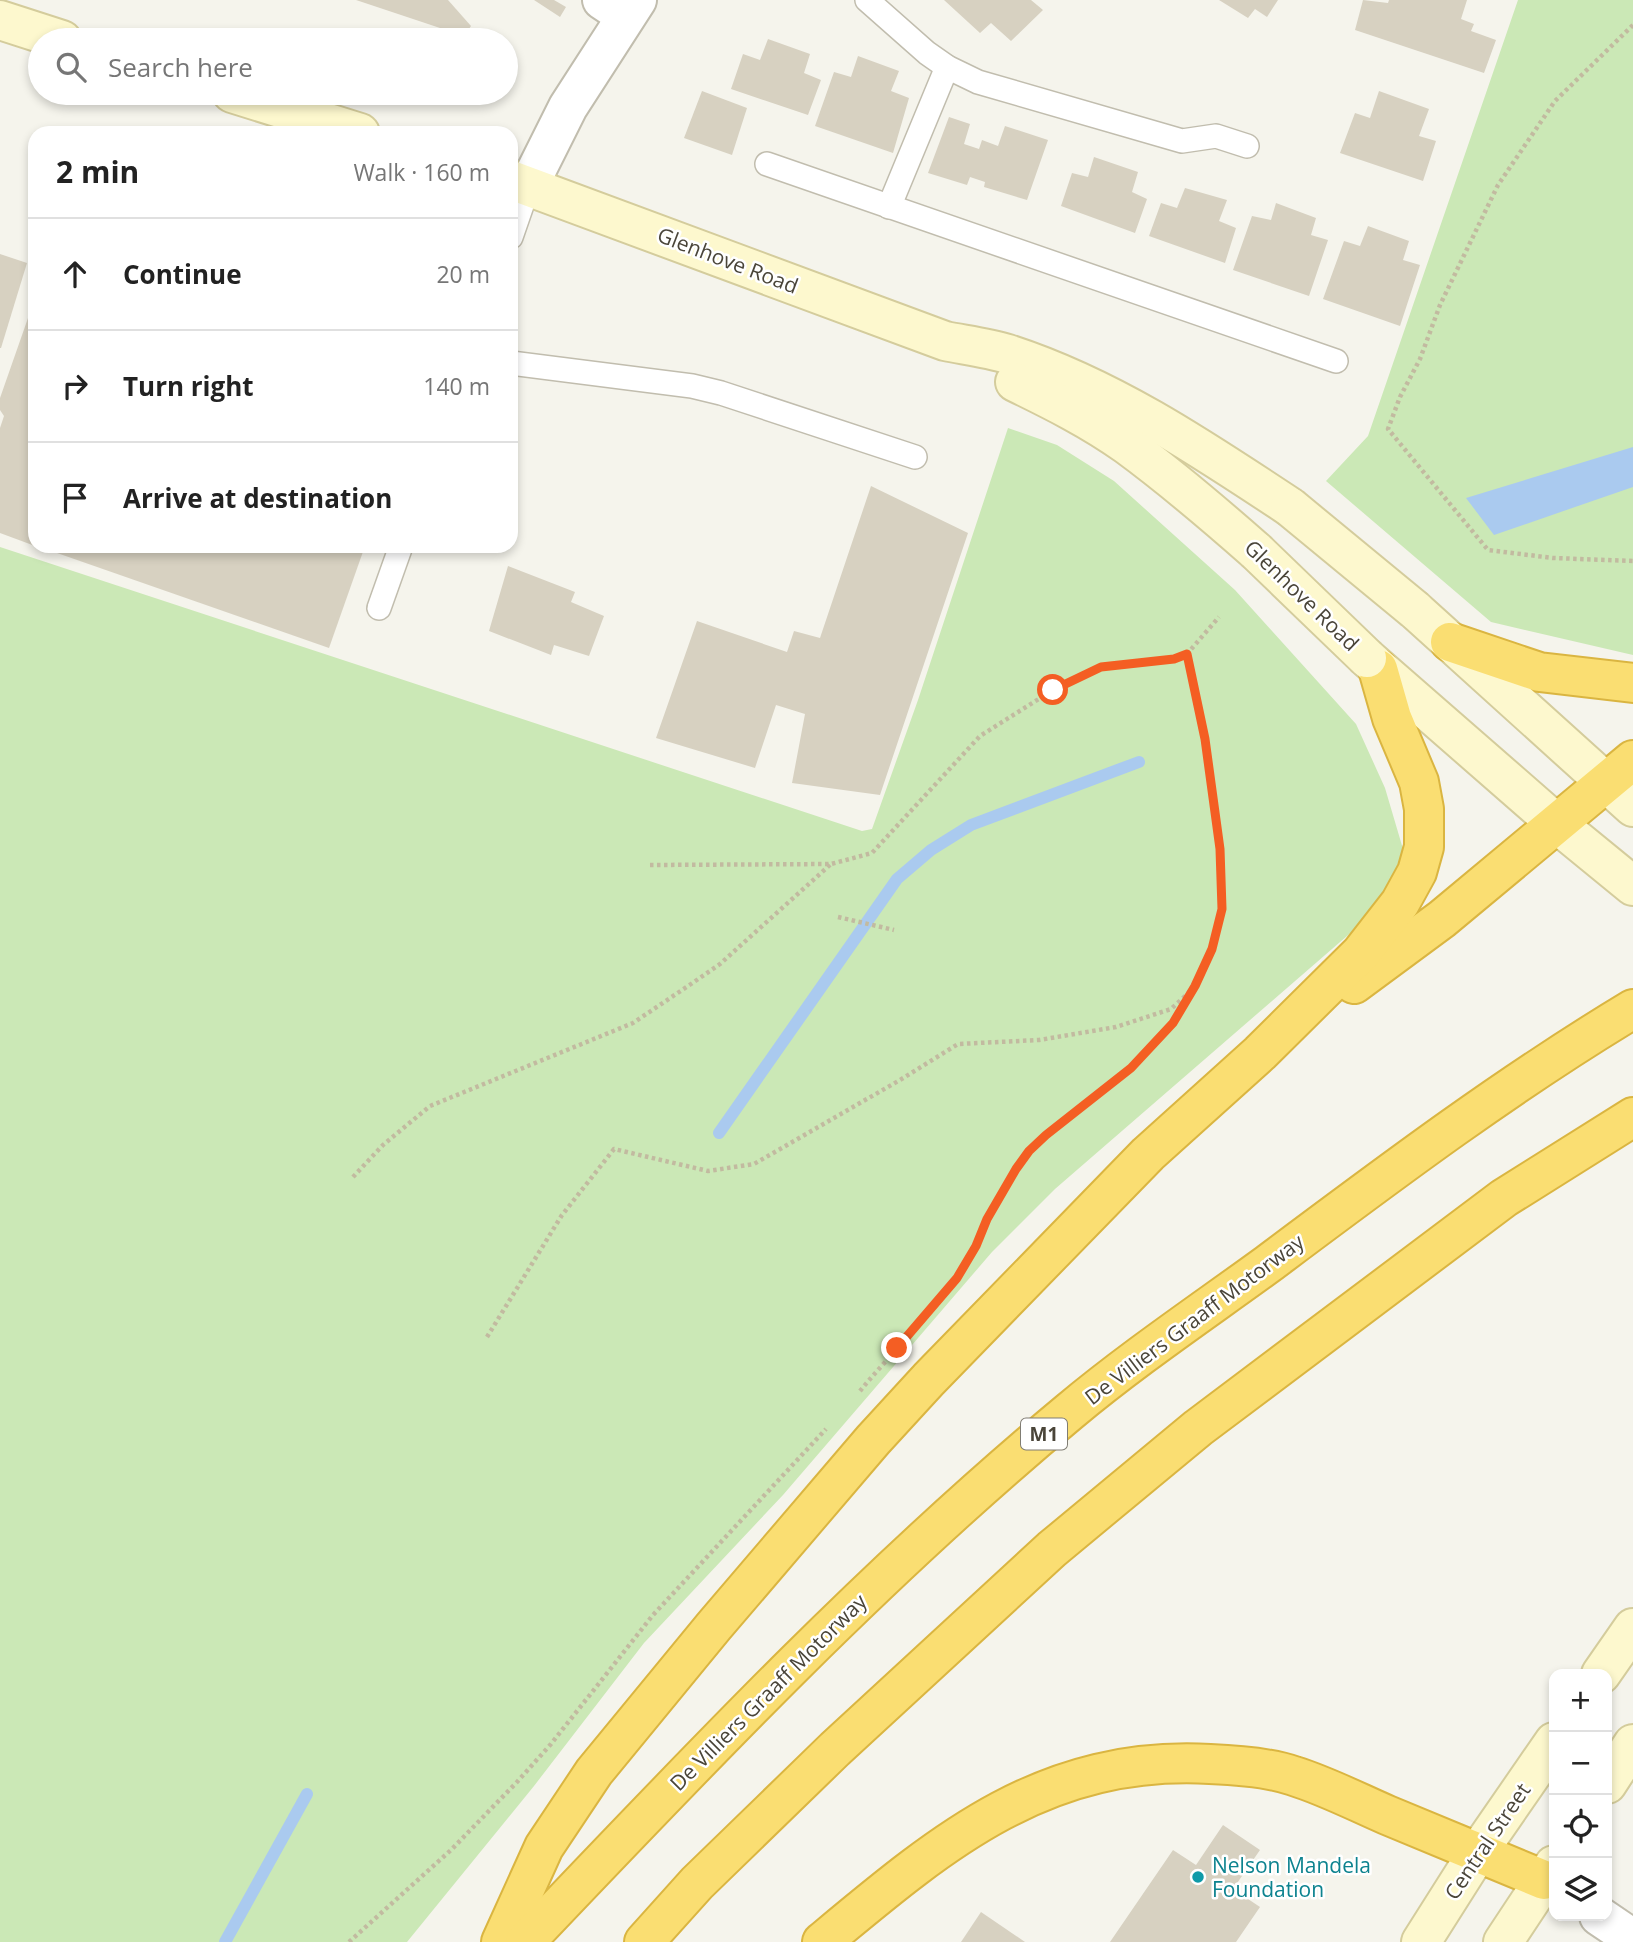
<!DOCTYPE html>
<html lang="en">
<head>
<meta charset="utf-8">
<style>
  :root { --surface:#fff; --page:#f6f6f6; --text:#222; --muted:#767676; --line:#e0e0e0 }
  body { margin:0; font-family:"Open Sans",sans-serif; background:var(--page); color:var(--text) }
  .controls { position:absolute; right:21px; bottom:21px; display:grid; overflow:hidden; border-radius:14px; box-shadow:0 4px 10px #0003 }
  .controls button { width:63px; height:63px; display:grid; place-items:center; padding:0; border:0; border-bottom:2px solid var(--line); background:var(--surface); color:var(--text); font:35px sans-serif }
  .stop { position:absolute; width:21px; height:21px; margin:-16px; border:5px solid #f45e23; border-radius:50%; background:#fff }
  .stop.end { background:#f45e23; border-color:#fff; box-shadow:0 2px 7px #0008 }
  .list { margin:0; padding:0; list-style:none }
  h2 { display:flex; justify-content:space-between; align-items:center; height:91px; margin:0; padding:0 28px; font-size:30px }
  h2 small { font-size:23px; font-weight:400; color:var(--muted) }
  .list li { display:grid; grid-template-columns:46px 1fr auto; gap:21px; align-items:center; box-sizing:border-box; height:112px; padding:0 28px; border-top:2px solid var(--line) }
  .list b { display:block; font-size:26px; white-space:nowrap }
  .list em { font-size:23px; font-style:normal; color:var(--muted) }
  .icon { flex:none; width:38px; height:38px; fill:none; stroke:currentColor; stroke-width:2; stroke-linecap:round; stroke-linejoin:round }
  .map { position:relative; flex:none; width:1633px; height:1942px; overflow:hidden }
  .search { position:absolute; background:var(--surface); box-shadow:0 4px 10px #0003; left:28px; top:28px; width:490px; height:77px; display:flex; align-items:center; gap:18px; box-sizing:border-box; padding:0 24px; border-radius:38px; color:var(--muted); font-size:26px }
  .panel { position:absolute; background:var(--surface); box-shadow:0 4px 10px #0003; left:28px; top:126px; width:490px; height:427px; border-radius:21px }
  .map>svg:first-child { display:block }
  .green { fill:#cbe8b6 }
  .water { fill:#aacaef }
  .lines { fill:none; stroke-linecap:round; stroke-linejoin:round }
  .stream { stroke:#aacaef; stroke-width:12 }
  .building { fill:#d7d1c1 }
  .service-casing { stroke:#c1bdae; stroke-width:26 }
  .minor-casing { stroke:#c1bdae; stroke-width:42 }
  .tertiary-casing { stroke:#c1bdae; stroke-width:42 }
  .secondary-casing { stroke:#d4cc9c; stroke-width:42 }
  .motorway-casing { stroke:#dab541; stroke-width:42 }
  .path { stroke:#c2baa0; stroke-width:4.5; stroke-dasharray:3.5 3.5; stroke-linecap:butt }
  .service { stroke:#fff; stroke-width:23 }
  .minor { stroke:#fff; stroke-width:38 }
  .tertiary { stroke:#fff; stroke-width:38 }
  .secondary { stroke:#fdf8ce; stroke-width:38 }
  .motorway { stroke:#fade72; stroke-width:38 }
  .secondary-bridge-casing { stroke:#d4cc9c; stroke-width:42; stroke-linecap:butt }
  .secondary-bridge { stroke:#fdf8ce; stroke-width:38 }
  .route { stroke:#f45e23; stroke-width:9 }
  .culture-dot { fill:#0f9aa8; stroke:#fff; stroke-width:2.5 }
  .labels { text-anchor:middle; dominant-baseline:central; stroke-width:5; stroke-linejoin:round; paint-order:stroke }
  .shield { fill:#fff; stroke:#807d74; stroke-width:2 }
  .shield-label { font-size:19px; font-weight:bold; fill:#4a4539 }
  .street-label { font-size:21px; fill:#4a4539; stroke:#fff }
  .culture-label { font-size:21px; fill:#0d838f; stroke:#fff; text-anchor:start }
</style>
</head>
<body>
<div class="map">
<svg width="1633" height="1942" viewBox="0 0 1633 1942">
  <rect width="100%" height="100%" fill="#f5f4ec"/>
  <g class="green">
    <path d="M 1518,0 L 1633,0 L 1633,655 L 1491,622 L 1326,481 L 1368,436 Z"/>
    <path d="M 1008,428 L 1057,445 L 1114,481 L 1235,590 L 1356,724 L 1385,788 L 1403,849 L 1404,861 L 1402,873 L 1362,923 L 1055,1189 L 992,1252 L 783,1495 L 644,1643 L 534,1786 L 407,1942 L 0,1942 L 0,547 L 862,831 L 872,829 L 918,700 Z"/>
  </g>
  <path class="water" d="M 1633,447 L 1633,487 L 1494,535 L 1466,498 Z"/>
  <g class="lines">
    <g class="stream">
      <path d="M 719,1133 L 897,879 L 931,850 L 971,825 L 1139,762"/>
      <path d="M 225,1942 L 307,1794"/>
    </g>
  </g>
  <g class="building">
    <path d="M 356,0 L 448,0 L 471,26 L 464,36 Z"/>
    <path d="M 534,0 L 554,0 L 566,7 L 560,17 Z"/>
    <path d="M 944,0 L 1031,0 L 1043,10 L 1011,41 L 991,23 L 980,33 Z"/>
    <path d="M 1219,0 L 1278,0 L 1267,17 L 1255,9 L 1248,18 Z"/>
    <path d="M 1363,0 L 1388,3 L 1389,0 L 1467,0 L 1461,19 L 1474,24 L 1471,31 L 1496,40 L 1484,73 L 1355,30 Z"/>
    <path d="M 768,39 L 810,54 L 804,73 L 821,80 L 808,115 L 731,89 L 743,54 L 760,60 Z"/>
    <path d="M 858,56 L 899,71 L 891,91 L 909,98 L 893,153 L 815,126 L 834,72 L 851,77 Z"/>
    <path d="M 702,91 L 747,108 L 732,155 L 684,138 Z"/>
    <path d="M 1379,91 L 1429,109 L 1419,136 L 1436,141 L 1423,181 L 1340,153 L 1355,113 L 1370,118 Z"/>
    <path d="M 949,117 L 970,124 L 964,144 L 979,149 L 982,140 L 998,146 L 1005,126 L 1048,140 L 1027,200 L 984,187 L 985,182 L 970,177 L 967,185 L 928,173 Z"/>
    <path d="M 1094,157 L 1138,172 L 1132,192 L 1147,199 L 1135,233 L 1061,206 L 1072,173 L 1088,177 Z"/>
    <path d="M 1185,188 L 1227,200 L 1219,221 L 1236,228 L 1225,263 L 1149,236 L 1161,203 L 1177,208 Z"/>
    <path d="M 1276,203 L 1316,218 L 1311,235 L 1328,240 L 1309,296 L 1233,270 L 1252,216 L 1271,220 Z"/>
    <path d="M 1368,226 L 1409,241 L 1403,260 L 1420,265 L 1400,326 L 1323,299 L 1344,241 L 1360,246 Z"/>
    <path d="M 0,254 L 27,263 L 1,348 L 0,348 Z"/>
    <path d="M 35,298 L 35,546 L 0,533 L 0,428 L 4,416 L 0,410 L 0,398 Z"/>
    <path d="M 871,486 L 968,533 L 880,795 L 792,783 L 805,714 L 776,705 L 755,768 L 656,738 L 697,621 L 787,652 L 794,631 L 820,638 Z"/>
    <path d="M 37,546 L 365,546 L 329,648 Z"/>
    <path d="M 508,566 L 575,592 L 571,602 L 604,616 L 589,656 L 554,645 L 551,655 L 489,631 Z"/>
    <path d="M 1223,1825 L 1260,1850 L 1233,1889 L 1260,1907 L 1236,1942 L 1110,1942 L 1173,1850 L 1196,1865 Z"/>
    <path d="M 981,1912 L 1025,1942 L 961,1942 Z"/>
  </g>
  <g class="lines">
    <defs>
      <g id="service">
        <path d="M 867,0 L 927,53 L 947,67 L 978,82 L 1182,141 L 1216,136 L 1247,146"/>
        <path d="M 767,164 L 1336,361"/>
        <path d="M 889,207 L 947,67"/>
        <path d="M 511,237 L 529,185"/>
        <path d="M 511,363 L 692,386 L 721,393 L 915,457"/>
        <path d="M 379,608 L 401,546"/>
      </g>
      <path id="minor" d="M 602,0 L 626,16"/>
      <g id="tertiary">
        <path d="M 529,185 L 568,107 L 637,0"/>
        <path d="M 1599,1916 L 1633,1939"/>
      </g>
      <g id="secondary">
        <path d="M 0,20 L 62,40"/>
        <path d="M 232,93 L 360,133"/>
        <path d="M 511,180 L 945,341 C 965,345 988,348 1008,354 C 1110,387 1201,448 1290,507"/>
        <path d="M 1015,382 C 1054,401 1092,420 1127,445 C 1172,478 1214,514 1256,551"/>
        <path d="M 1415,610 L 1633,807"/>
        <path d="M 1367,658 L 1556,823 L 1633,886"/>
        <path d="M 1601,1674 L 1633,1628"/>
        <path d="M 1607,1784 L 1633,1744"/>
        <path d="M 1421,1942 L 1478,1852 L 1554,1742"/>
        <path d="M 1503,1942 L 1554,1865"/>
      </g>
      <g id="motorway">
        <path d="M 1450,642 L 1539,672 L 1633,683"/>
        <path d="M 1354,984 L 1442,919 L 1633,760"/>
        <path d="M 501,1942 L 544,1847 L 594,1772 L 714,1626 L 873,1440 L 929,1379 L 1148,1154 L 1260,1053 L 1361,953 L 1400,903 L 1417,872 L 1424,847 L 1424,809 L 1419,782 L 1392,718 L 1378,669"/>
        <path d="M 525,1942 C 699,1759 874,1574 1069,1412 C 1131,1360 1202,1312 1268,1264 C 1387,1175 1505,1086 1633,1009"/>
        <path d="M 644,1942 L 697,1883 L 835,1749 L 1052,1549 L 1198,1428 L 1504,1198 L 1633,1117"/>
        <path d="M 822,1942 C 942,1842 1044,1755 1210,1764 C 1236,1765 1271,1768 1294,1776 C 1326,1786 1357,1802 1387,1815 C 1439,1837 1492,1858 1544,1880"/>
      </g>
    </defs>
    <use href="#service" class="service-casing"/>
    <use href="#minor" class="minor-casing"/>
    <use href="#tertiary" class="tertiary-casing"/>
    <use href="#secondary" class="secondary-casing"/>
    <use href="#motorway" class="motorway-casing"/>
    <g class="path">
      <path d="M 1633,25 L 1555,101 L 1498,185 L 1440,305 L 1420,359 L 1400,397 L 1388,429 L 1488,550 L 1553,558 L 1633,561"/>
      <path d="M 650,865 L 831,864 L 872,853 L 980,736 L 1053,690 L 1101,667 L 1174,659 L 1187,654 L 1219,617"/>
      <path d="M 838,917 L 894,930"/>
      <path d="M 353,1177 L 383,1145 L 430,1106 L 633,1023 L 691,984 L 720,964 L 831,864"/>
      <path d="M 487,1337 L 562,1215 L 614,1149 L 708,1171 L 754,1164 L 900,1080 L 958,1044 L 1039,1040 L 1116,1027 L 1171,1009 L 1195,987 L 1212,949 L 1222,909 L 1220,849 L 1211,781 L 1187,654"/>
      <path d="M 860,1391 C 891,1353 929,1318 957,1278 C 986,1238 997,1186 1031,1150 C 1060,1119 1097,1097 1129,1069 C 1156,1046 1177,1017 1195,987"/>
      <path d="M 349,1942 L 451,1850 L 517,1782 L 551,1744 L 653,1615 L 826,1429"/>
    </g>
    <use href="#service" class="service"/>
    <use href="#minor" class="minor"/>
    <use href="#tertiary" class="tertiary"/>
    <use href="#secondary" class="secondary"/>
    <use href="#motorway" class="motorway"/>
    <defs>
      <g id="secondary-bridge">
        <path d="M 1290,507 L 1415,610"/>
        <path d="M 1256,551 L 1367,658"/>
      </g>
    </defs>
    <use href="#secondary-bridge" class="secondary-bridge-casing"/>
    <use href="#secondary-bridge" class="secondary-bridge"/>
  </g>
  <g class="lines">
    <path class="route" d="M 897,1348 L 957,1278 L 976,1246 L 987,1219 L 1016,1169 L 1029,1151 L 1046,1135 L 1131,1068 L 1173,1023 L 1195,986 L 1212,949 L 1222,909 L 1220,849 L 1205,739 L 1187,654 L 1174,659 L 1101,667 L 1053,690"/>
  </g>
  <circle class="culture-dot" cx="1198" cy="1877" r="7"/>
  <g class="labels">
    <rect class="shield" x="1021" y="1418.5" width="46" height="31" rx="5"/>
    <g class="shield-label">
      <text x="1044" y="1434">M1</text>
    </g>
    <g class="street-label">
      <text transform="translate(728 260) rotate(21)">Glenhove Road</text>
      <text transform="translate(1302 595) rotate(44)">Glenhove Road</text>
      <text transform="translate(1194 1319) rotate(-37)">De Villiers Graaff Motorway</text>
      <text transform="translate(768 1692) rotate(-45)">De Villiers Graaff Motorway</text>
      <text transform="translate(1487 1841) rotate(-56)">Central Street</text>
    </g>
    <g class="culture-label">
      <text x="1212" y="1865">Nelson Mandela<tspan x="1212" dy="24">Foundation</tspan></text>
    </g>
  </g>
</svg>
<div class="controls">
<button>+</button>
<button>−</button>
<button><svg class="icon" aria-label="locate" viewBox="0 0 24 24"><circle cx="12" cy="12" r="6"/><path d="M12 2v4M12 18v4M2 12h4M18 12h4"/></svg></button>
<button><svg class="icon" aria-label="layers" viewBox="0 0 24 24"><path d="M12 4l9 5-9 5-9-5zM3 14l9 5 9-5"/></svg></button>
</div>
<div class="stop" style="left:1053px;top:690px"></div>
<div class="stop end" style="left:897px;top:1348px"></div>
<div class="search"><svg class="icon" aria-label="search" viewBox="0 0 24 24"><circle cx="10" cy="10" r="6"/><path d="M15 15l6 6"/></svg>Search here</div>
<section class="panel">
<h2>2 min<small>Walk · 160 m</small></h2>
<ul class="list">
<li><svg class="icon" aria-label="ahead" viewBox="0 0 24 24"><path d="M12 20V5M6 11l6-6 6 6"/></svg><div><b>Continue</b></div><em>20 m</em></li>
<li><svg class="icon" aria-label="right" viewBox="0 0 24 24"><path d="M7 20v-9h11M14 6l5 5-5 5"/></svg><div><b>Turn right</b></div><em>140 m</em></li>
<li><svg class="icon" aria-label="arrive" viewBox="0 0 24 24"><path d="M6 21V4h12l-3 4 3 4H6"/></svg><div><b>Arrive at destination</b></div></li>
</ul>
</section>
</div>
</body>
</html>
